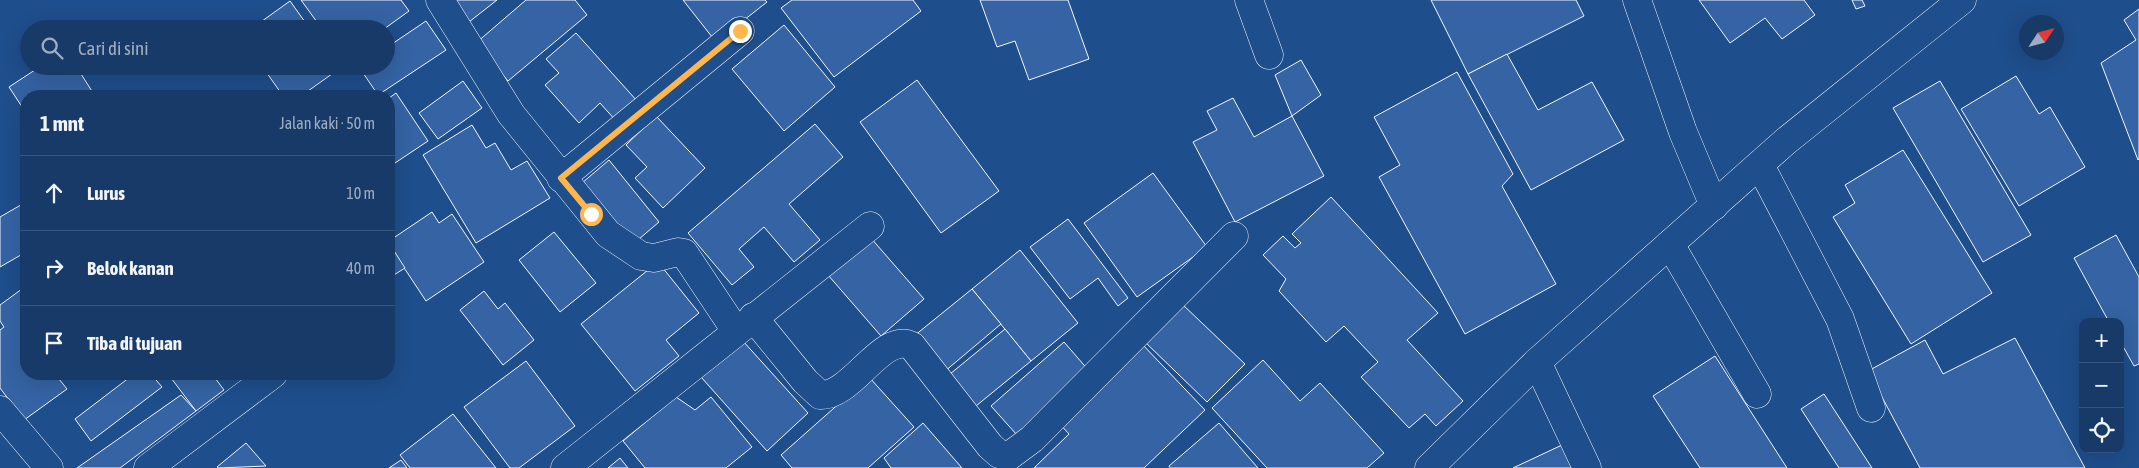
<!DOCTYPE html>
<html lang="id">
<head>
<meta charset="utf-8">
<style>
  :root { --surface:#173a69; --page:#20416f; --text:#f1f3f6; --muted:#9eadc0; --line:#36547d }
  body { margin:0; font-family:"Asap Condensed",sans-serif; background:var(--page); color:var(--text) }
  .controls { position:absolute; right:15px; bottom:15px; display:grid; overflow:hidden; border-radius:10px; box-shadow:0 5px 20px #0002 }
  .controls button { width:45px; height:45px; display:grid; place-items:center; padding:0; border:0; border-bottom:1px solid var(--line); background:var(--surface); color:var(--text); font:25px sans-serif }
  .compass { position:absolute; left:2019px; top:15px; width:45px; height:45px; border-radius:50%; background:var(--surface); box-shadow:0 5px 20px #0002; rotate:54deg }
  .stop { position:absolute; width:15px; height:15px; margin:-11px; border:4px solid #ffb74d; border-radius:50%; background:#fff }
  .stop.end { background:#ffb74d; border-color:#fff; box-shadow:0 1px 5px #0008 }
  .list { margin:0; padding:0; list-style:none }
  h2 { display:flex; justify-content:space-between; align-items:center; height:65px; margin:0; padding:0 20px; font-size:21px }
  h2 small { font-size:16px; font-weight:400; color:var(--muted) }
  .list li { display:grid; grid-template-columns:32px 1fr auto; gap:15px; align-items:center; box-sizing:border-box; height:75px; padding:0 20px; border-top:1px solid var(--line) }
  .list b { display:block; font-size:19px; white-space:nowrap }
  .list em { font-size:16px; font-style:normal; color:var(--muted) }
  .icon { flex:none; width:28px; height:28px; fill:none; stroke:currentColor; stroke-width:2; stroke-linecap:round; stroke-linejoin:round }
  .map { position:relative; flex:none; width:2139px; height:468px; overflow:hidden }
  .search { position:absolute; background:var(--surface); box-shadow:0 5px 20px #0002; left:20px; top:20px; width:375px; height:55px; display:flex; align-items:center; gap:12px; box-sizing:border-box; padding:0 18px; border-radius:28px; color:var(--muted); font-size:19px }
  .panel { position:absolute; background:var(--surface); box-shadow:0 5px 20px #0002; left:20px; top:90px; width:375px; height:290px; border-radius:20px }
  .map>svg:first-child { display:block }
  .building { fill:#3563a3; stroke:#f2f6ff }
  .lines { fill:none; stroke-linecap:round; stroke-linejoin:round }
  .minor-casing { stroke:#f2f6ff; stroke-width:29 }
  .highway-casing { stroke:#f2f6ff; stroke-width:29 }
  .minor { stroke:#1f4e8c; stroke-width:28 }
  .highway { stroke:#1f4e8c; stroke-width:28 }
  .route { stroke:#ffb74d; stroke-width:6 }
</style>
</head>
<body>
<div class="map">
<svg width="2139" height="468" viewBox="0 0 2139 468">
  <rect width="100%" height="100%" fill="#1f4e8c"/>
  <g class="building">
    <path d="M 301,0 L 401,0 L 409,11 L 384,29 L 322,29 Z"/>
    <path d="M 452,0 L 497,0 L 469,22 Z"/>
    <path d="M 526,0 L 575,0 L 587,15 L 508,81 L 476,43 Z"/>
    <path d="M 683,0 L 765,0 L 767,2 L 716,42 Z"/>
    <path d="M 792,0 L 913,0 L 921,11 L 834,77 L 781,8 Z"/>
    <path d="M 980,0 L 1068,0 L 1089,59 L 1029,80 L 1015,41 L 997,47 Z"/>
    <path d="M 1431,0 L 1576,0 L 1584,16 L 1468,74 Z"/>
    <path d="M 1699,0 L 1804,0 L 1815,15 L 1782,39 L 1765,18 L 1730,43 Z"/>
    <path d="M 1852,0 L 1862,0 L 1865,6 L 1856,9 Z"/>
    <path d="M 290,1 L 310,29 L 251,29 Z"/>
    <path d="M 2139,9 L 2139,159 L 2138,160 L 2101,63 L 2136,40 L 2124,20 Z"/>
    <path d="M 426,21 L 446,50 L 378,95 L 359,67 L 386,66 L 386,48 Z"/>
    <path d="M 784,25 L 835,87 L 784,131 L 732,69 Z"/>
    <path d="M 576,33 L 638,102 L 617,122 L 600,103 L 579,123 L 545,85 L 559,73 L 546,59 Z"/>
    <path d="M 1507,54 L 1538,110 L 1592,82 L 1624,140 L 1531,190 L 1468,74 Z"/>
    <path d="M 1301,60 L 1321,95 L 1292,116 L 1275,75 Z"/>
    <path d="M 41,66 L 58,66 L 63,73 L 76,66 L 95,96 L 26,96 L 26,113 L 9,87 Z"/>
    <path d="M 262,66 L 337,66 L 339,69 L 301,96 L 283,96 Z"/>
    <path d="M 1457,72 L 1513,174 L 1502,186 L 1556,284 L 1465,334 L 1379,177 L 1400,165 L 1374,117 Z"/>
    <path d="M 2016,76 L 2039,114 L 2050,107 L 2085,167 L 2019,206 L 1961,109 Z"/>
    <path d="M 917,80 L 999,191 L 941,233 L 860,122 Z"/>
    <path d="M 463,81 L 482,108 L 438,139 L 419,113 Z"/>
    <path d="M 1940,81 L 2031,235 L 1983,262 L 1893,108 Z"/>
    <path d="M 396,93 L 428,141 L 389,167 L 389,98 Z"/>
    <path d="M 1233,98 L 1254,137 L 1292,116 L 1324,176 L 1235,222 L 1193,142 L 1217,130 L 1207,111 Z"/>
    <path d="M 656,116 L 705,168 L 663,208 L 635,178 L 647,167 L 626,145 Z"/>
    <path d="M 815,124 L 843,157 L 789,204 L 820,240 L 794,262 L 764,227 L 739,249 L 754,267 L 732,285 L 688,233 Z"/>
    <path d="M 472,125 L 486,148 L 495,143 L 511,170 L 527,161 L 550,198 L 476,243 L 423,155 Z"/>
    <path d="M 1903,150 L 1992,293 L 1911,344 L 1833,217 L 1855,203 L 1845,185 Z"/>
    <path d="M 609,160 L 659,222 L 632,245 L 582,183 Z"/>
    <path d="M 1153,173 L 1207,247 L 1137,297 L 1084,223 Z"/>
    <path d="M 1331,197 L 1438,313 L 1407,340 L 1463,401 L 1436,426 L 1425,414 L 1409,428 L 1361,377 L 1378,362 L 1344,326 L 1326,342 L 1279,291 L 1286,279 L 1263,255 L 1283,236 L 1295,248 L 1301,243 L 1292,234 Z"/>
    <path d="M 26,202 L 26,252 L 0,267 L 0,217 Z"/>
    <path d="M 432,212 L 439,223 L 452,214 L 484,262 L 426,301 L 389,245 L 389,241 Z"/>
    <path d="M 1068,219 L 1128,298 L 1118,306 L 1098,278 L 1070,299 L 1030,247 Z"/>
    <path d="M 554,232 L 596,283 L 560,312 L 519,260 Z"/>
    <path d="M 2116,235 L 2139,277 L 2139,364 L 2134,366 L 2120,341 L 2120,322 L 2109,322 L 2074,258 Z"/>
    <path d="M 870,237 L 924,299 L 881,336 L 828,275 Z"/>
    <path d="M 389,243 L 405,268 L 389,278 Z"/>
    <path d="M 1020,250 L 1078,323 L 1031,361 L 972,289 Z"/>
    <path d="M 658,262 L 699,313 L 666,340 L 679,356 L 635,391 L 581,324 Z"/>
    <path d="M 26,286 L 26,374 L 55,374 L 67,389 L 24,420 L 0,388 L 0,330 L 4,327 L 0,321 L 0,305 Z"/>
    <path d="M 972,289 L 1001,324 L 944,372 L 914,336 Z"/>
    <path d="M 484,291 L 498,309 L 505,303 L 534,340 L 503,365 L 460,310 Z"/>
    <path d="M 1181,303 L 1245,364 L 1207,402 L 1144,341 Z"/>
    <path d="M 1005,329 L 1031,361 L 976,406 L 950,374 Z"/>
    <path d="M 2015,338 L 2085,468 L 1920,468 L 1868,371 L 1925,340 L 1943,374 Z"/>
    <path d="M 742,340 L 808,413 L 767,451 L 701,377 Z"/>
    <path d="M 1064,342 L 1090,372 L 1017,435 L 991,406 Z"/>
    <path d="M 1141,343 L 1205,410 L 1144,468 L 1034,468 L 1069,434 L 1058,422 Z"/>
    <path d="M 1715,356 L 1787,468 L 1700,468 L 1653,396 Z"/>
    <path d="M 1263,360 L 1300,401 L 1320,383 L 1384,453 L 1367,468 L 1267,468 L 1212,408 Z"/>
    <path d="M 526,361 L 575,426 L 519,468 L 510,468 L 464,407 Z"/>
    <path d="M 134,374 L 151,374 L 162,387 L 91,441 L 75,419 Z"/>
    <path d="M 168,374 L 212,374 L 224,390 L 196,411 Z"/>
    <path d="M 869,377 L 914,427 L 868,468 L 792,468 L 781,455 Z"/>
    <path d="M 1824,394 L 1872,468 L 1839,468 L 1801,409 Z"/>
    <path d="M 181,395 L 196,411 L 120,468 L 77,468 Z"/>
    <path d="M 676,397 L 695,410 L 711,397 L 752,447 L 726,468 L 645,468 L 623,441 Z"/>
    <path d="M 453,414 L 496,468 L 410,468 L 400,455 Z"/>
    <path d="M 923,423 L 962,468 L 891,468 L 884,458 Z"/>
    <path d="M 1219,423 L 1258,468 L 1170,468 L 1169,466 Z"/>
    <path d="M 246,443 L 266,466 L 218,468 L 217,467 Z"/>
    <path d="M 1562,445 L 1572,468 L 1513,468 Z"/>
    <path d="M 620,458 L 628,468 L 608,468 Z"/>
    <path d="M 401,460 L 407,468 L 389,468 Z"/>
  </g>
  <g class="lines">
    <defs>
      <g id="minor">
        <path d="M 440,0 L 511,114 L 608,234 L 641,256 L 654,258 L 678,252 L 684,253 L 736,331"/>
        <path d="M 1249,0 L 1269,55"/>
        <path d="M 1637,0 L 1683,132 L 1714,206"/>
        <path d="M 1760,165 L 1840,319 L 1871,408"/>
        <path d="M 561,178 L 740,31"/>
        <path d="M 1670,244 L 1757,394"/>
        <path d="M 753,317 L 805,381 L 820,395 C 852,397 883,330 912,346 L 990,446 L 999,454 L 1009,456 L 1032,439 L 1234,236"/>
        <path d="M 1537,362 L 1587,468"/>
        <path d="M 0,410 L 49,468"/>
        <path d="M 148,468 L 273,374"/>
        <path d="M 565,468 L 870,226"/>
      </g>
      <path id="highway" d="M 1429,468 L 1537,362 L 1786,141 L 1962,0"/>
    </defs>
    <use href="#minor" class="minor-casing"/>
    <use href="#highway" class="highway-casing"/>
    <use href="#minor" class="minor"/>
    <use href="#highway" class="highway"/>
  </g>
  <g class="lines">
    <path class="route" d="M 591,214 L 561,178 L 740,31"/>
  </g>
</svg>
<div class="controls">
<button>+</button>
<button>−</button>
<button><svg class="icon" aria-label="locate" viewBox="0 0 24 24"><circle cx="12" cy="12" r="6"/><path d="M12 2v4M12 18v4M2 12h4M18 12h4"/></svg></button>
</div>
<svg class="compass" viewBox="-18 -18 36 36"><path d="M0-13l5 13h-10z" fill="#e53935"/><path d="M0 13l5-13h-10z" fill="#9eadc0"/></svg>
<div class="stop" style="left:591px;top:214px"></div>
<div class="stop end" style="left:740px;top:31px"></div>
<div class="search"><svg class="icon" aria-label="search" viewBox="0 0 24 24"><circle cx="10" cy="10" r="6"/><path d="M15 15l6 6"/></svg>Cari di sini</div>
<section class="panel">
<h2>1 mnt<small>Jalan kaki · 50 m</small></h2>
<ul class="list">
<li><svg class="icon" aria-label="ahead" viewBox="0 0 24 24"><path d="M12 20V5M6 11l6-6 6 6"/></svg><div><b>Lurus</b></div><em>10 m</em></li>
<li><svg class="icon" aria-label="right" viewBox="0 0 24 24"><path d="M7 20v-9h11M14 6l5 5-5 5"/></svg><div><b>Belok kanan</b></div><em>40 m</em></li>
<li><svg class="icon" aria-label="arrive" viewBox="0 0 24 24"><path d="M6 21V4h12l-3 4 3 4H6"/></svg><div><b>Tiba di tujuan</b></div></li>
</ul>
</section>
</div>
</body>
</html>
